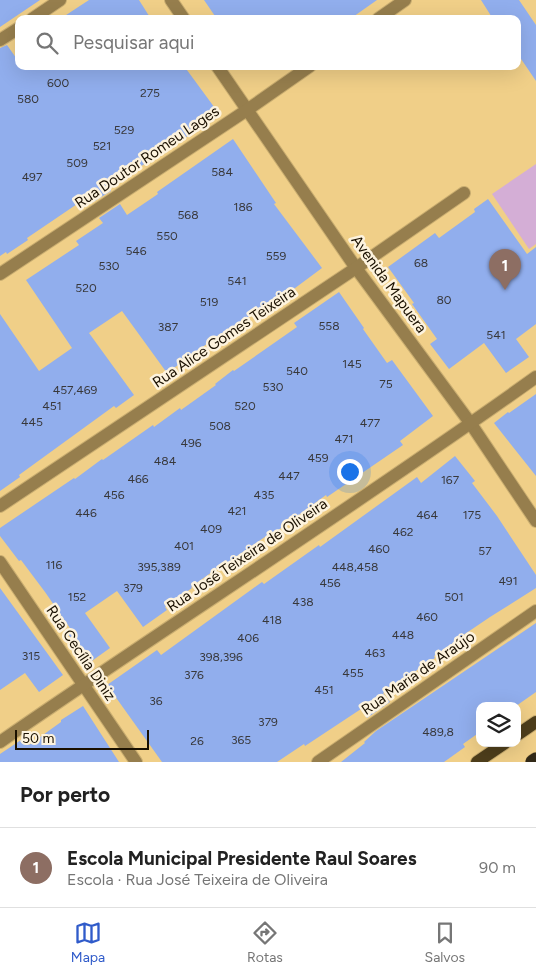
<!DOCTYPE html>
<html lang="pt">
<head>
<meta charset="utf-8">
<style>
  :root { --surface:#fff; --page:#f6f6f6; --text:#222; --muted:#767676; --line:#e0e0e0; --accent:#305bca }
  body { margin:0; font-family:Figtree,sans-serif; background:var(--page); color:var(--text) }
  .controls { position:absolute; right:15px; bottom:15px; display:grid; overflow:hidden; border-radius:10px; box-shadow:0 5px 20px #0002 }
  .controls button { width:45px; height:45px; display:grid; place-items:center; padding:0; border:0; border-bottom:1px solid var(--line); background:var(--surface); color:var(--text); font:25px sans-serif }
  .scale { position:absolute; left:15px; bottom:12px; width:134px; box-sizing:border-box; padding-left:5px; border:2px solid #1a1000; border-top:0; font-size:14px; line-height:18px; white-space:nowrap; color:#1a1000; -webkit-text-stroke:4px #fdf3de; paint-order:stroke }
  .you { position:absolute; left:349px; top:471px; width:18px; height:18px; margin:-12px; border:4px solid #fff; border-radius:50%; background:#1a73e8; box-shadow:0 0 0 8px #1a73e833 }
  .badge { display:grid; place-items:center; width:32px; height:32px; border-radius:50%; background:var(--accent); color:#fff; font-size:16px; font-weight:700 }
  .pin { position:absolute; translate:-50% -41px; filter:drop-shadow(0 1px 2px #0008) }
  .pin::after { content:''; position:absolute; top:26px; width:18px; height:15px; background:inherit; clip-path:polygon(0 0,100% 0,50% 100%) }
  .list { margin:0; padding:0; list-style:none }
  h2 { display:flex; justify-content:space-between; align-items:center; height:65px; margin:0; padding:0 20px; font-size:21px }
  h2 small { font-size:16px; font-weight:400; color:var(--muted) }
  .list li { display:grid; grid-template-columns:32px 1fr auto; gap:15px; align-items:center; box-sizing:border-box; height:80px; padding:0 20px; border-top:1px solid var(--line) }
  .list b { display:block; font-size:19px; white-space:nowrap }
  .list p { margin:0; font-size:16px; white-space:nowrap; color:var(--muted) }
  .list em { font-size:16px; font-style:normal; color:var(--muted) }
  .icon { flex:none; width:28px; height:28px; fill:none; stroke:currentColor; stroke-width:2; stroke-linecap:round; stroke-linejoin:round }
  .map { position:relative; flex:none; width:536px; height:762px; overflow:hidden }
  .search { position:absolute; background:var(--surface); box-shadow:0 5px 20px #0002; left:15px; right:15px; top:15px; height:55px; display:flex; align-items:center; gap:12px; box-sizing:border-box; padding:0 18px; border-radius:10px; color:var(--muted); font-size:19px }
  .sheet { height:145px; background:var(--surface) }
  nav { display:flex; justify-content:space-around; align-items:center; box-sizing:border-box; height:70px; border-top:1px solid var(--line); background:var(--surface); font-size:14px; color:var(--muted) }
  nav a { display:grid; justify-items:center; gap:2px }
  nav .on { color:var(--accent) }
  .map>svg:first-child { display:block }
  .green { fill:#d4aed6 }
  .building { fill:#91aeed }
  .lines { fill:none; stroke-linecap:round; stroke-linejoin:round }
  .minor-casing { stroke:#c9ad70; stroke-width:14 }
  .major-casing { stroke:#c9ad70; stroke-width:14 }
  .highway-casing { stroke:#c9ad70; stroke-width:16 }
  .minor { stroke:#967e4d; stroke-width:12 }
  .major { stroke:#4e3e1b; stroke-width:12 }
  .highway { stroke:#322917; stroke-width:15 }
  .labels { text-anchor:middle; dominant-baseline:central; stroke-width:5; stroke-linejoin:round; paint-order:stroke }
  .number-label { font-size:12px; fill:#38383b }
  .street-label { font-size:15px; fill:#1a1000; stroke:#fdf3de }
</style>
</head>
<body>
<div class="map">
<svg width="536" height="762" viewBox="0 0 536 762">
  <rect width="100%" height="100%" fill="#f0cf88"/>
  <path class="green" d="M 536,164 L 536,244 L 529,249 L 492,194 Z"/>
  <g class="building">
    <path d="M 0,0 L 40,0 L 0,27 Z"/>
    <path d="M 89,0 L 139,0 L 151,19 L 60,19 Z"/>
    <path d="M 204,0 L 377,0 L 350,19 L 217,19 Z"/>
    <path d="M 481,0 L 519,0 L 536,25 L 536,81 L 517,53 L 517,19 L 493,19 Z"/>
    <path d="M 7,45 L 19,62 L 19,66 L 184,66 L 220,115 L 201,129 L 200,127 L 160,156 L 159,154 L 134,171 L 110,188 L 111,191 L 90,204 L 86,198 L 27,238 L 28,240 L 7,254 L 6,252 L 0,256 L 0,48 Z"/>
    <path d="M 233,139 L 276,203 L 274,204 L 322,268 L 275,303 L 272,300 L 221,337 L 219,335 L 167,373 L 122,311 L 89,333 L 134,395 L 116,408 L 114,406 L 19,475 L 20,477 L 0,491 L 0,314 L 39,371 L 72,348 L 26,280 L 79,245 L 76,241 L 103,223 L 99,218 L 120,204 L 127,215 L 158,194 L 157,192 Z"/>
    <path d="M 488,199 L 527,254 L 536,247 L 536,324 L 516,339 L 529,357 L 506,373 L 484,343 L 449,369 L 430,344 L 437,339 L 412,304 L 414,303 L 388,267 L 435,233 L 439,238 L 475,212 L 474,209 Z"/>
    <path d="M 339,292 L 364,328 L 363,329 L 387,363 L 392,360 L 433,416 L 400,441 L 403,445 L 327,497 L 326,495 L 273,534 L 272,532 L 220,568 L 219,567 L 191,587 L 192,588 L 165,607 L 167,610 L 143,627 L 117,591 L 85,613 L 110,648 L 89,663 L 68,634 L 72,631 L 45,592 L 21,560 L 19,561 L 0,536 L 0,528 L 74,478 L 75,479 L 102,459 L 103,460 L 153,425 L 154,427 L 180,408 L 181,410 L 216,385 L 215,384 L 233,370 L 234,371 L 297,327 L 294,323 Z"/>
    <path d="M 536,394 L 536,476 L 494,423 L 508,412 L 509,413 Z"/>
    <path d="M 455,456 L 475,481 L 472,483 L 497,516 L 536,575 L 536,588 L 490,617 L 459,638 L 459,639 L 434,656 L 435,658 L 383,693 L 390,702 L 367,718 L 361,709 L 305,746 L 304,744 L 277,762 L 162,762 L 107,685 L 157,650 L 161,655 L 262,582 L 264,584 L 319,545 L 320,547 L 417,477 L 421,483 Z"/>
    <path d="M 0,588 L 63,675 L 39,692 L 25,673 L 0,690 Z"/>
    <path d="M 536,623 L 536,692 L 516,706 L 480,706 L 480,732 L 463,744 L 465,747 L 444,762 L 341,762 L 365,743 L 364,742 L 376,731 Z"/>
    <path d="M 83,706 L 119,762 L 0,762 L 0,754 L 24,738 L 29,745 L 61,722 L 61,720 Z"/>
  </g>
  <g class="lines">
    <defs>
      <g id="minor">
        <path d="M 171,0 L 184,19"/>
        <path d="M 32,19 L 60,0"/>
        <path d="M 378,19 L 405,0"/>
        <path d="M 0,40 L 19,28"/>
        <path d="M 217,66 L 356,268 L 471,424 L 536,521"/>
        <path d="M 0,274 L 247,110 L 310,66"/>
        <path d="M 0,506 L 356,268 L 464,193"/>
        <path d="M 0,562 L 136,762"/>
        <path d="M 0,742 C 178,619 360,503 536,377"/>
        <path d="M 318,762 L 536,611"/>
      </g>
      <g id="major">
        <path d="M 517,735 L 536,722"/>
        <path d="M 477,762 L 505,743"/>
      </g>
      <path id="highway" d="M 533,762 L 536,760"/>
    </defs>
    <use href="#minor" class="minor-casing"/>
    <use href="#major" class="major-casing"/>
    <use href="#highway" class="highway-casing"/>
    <use href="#minor" class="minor"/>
    <use href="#major" class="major"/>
    <use href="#highway" class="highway"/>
  </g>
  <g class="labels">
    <g class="number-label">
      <text x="58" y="83">600</text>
      <text x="150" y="93">275</text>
      <text x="28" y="99">580</text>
      <text x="124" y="130">529</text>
      <text x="102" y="146">521</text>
      <text x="77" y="163">509</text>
      <text x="222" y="172">584</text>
      <text x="32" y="177">497</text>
      <text x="243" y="207">186</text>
      <text x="188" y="215">568</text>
      <text x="167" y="236">550</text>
      <text x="136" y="251">546</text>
      <text x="276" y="256">559</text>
      <text x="421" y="263">68</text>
      <text x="109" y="266">530</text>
      <text x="237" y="281">541</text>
      <text x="86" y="288">520</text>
      <text x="444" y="300">80</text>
      <text x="209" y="302">519</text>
      <text x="329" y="326">558</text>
      <text x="168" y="327">387</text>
      <text x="496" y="335">541</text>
      <text x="352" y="364">145</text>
      <text x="297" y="371">540</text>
      <text x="386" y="384">75</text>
      <text x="273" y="387">530</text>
      <text x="75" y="390">457,469</text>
      <text x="52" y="406">451</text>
      <text x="245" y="406">520</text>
      <text x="32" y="422">445</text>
      <text x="370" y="423">477</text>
      <text x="220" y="426">508</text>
      <text x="344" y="439">471</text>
      <text x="191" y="443">496</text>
      <text x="318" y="458">459</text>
      <text x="165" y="461">484</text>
      <text x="289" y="476">447</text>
      <text x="138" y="479">466</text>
      <text x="450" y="480">167</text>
      <text x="114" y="495">456</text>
      <text x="264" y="495">435</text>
      <text x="237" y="511">421</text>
      <text x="86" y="513">446</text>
      <text x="427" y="515">464</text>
      <text x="472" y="515">175</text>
      <text x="211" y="529">409</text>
      <text x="403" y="532">462</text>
      <text x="184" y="546">401</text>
      <text x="379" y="549">460</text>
      <text x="485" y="551">57</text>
      <text x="54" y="565">116</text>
      <text x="159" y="567">395,389</text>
      <text x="355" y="567">448,458</text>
      <text x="508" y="581">491</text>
      <text x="330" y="583">456</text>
      <text x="133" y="588">379</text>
      <text x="77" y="597">152</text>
      <text x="454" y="597">501</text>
      <text x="303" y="602">438</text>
      <text x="427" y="617">460</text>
      <text x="272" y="620">418</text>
      <text x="403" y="635">448</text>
      <text x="248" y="638">406</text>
      <text x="375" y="653">463</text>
      <text x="31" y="656">315</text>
      <text x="221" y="657">398,396</text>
      <text x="353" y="673">455</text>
      <text x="194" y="675">376</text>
      <text x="324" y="690">451</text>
      <text x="156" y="701">36</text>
      <text x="268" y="722">379</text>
      <text x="438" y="732">489,8</text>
      <text x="241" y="740">365</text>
      <text x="197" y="741">26</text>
    </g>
    <g class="street-label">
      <text transform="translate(147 157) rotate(-34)">Rua Doutor Romeu Lages</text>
      <text transform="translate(389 284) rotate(54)">Avenida Mapuera</text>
      <text transform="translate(224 337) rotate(-34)">Rua Alice Gomes Teixeira</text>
      <text transform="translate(247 555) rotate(-34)">Rua José Teixeira de Oliveira</text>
      <text transform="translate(81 653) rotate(56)">Rua Cecília Diniz</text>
      <text transform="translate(418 673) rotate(-35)">Rua Maria de Araújo</text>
    </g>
  </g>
</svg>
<div class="controls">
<button><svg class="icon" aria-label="layers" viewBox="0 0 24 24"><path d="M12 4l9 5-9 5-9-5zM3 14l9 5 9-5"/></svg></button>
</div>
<div class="scale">50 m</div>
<div class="you"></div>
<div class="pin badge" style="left:505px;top:290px;background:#8d6e63">1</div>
<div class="search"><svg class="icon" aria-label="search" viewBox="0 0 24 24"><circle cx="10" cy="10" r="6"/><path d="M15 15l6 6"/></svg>Pesquisar aqui</div>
</div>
<section class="sheet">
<h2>Por perto<small></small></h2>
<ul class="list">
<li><span class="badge" style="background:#8d6e63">1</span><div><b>Escola Municipal Presidente Raul Soares</b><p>Escola · Rua José Teixeira de Oliveira</p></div><em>90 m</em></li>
</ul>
</section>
<nav>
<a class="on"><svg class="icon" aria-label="map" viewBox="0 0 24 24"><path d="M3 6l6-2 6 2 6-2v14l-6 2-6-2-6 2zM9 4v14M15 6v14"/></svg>Mapa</a>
<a><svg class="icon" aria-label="directions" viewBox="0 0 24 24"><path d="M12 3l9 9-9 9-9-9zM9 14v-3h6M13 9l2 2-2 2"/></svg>Rotas</a>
<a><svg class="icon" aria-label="saved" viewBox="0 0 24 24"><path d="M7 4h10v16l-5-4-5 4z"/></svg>Salvos</a>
</nav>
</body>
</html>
